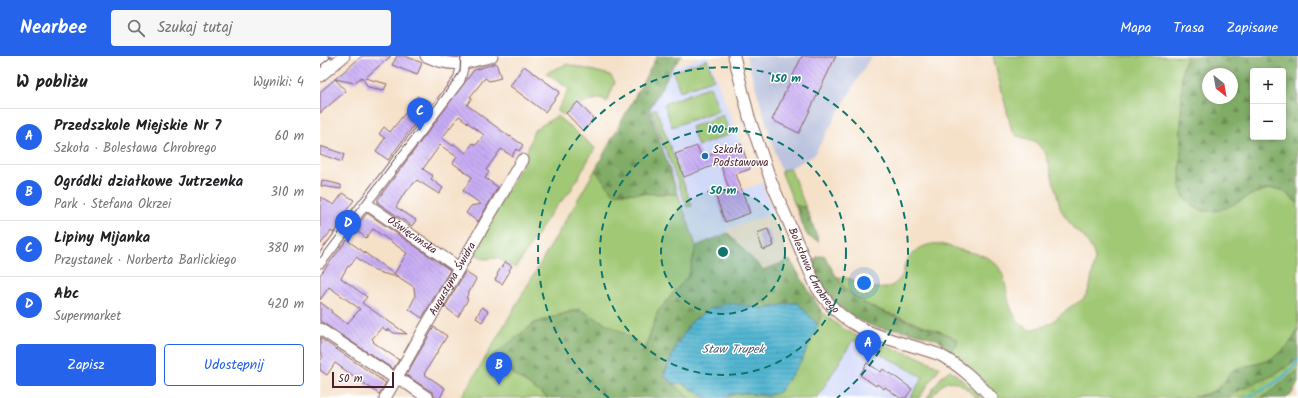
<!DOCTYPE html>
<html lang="pl">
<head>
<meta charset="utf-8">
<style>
  :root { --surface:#fff; --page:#f6f6f6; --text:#202124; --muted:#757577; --line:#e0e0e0; --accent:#2563eb }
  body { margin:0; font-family:Kalam,sans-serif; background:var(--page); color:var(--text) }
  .controls { position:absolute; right:12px; top:12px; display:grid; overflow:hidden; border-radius:4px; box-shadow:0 2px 6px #0003 }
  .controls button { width:36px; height:36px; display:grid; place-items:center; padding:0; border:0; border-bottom:1px solid var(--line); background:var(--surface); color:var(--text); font:20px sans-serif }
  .compass { position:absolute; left:882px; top:12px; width:36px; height:36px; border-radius:50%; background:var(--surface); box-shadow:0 2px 6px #0003; rotate:149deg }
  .scale { position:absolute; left:12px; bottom:10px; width:62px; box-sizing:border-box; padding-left:4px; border:2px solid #4a1f2b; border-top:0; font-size:11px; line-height:14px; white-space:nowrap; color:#4a1f2b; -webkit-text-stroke:3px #fff; paint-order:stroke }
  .you { position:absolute; left:544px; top:227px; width:14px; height:14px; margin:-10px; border:3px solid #fff; border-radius:50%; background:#1a73e8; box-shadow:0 0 0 6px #1a73e833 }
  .badge { display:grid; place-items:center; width:26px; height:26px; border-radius:50%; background:var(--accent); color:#fff; font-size:13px; font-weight:700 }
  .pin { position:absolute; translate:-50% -33px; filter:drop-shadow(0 1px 2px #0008) }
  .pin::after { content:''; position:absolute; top:21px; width:14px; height:12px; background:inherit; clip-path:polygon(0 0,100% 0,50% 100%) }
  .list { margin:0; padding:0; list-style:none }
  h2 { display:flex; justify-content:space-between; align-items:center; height:52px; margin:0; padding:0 16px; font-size:17px }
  h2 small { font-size:13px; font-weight:400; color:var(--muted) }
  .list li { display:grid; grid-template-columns:26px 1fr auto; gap:12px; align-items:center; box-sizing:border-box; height:56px; padding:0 16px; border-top:1px solid var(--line) }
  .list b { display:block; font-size:15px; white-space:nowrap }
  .list p { margin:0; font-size:13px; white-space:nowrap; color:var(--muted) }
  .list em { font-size:13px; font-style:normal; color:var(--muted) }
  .actions { display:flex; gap:8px; padding:12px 16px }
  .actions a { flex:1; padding:9px 0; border:1px solid var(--accent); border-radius:4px; text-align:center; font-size:14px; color:var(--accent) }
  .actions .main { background:var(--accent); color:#fff }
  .icon { flex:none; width:22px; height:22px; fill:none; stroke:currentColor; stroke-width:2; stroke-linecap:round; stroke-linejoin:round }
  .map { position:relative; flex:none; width:978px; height:342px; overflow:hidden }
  header { display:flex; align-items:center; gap:24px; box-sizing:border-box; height:56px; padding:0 20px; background:var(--accent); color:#fff }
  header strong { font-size:19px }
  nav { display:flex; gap:22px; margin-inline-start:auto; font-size:14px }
  .search { width:280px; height:36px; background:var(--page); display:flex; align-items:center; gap:10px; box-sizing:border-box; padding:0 14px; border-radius:4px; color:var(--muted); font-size:15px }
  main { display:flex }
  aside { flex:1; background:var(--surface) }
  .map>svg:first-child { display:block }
  .built { fill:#d1d9f9 }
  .industrial { fill:#bbc3de }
  .green { fill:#a0c874; stroke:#757450 }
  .forest { fill:url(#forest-firs); stroke:#656648; fill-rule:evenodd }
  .wetland { fill:url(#wetland-marsh); stroke:#757450 }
  .water { fill:url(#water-rules); stroke:#4f6b7f }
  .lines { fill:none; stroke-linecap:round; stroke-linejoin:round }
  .stream { stroke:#54b7d3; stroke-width:2.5 }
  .building { fill:url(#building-back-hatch); fill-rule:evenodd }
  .minor-casing { stroke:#866362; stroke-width:13 }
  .minor { stroke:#fff; stroke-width:11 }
  .tram { stroke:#4a1f2b; stroke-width:1 }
  .ring { fill:none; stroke:#0f766e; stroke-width:2; stroke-dasharray:7 5 }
  .poi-dot { fill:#1f6fb2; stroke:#fff; stroke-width:1.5 }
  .labels { text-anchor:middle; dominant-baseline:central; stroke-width:3; stroke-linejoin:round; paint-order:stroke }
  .poi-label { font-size:11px; fill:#4a1f2b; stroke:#fff; text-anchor:start }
  .street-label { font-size:11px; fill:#4a1f2b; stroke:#fff }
  .water-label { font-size:12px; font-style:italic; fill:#4e5c6e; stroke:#fff }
  .centre { fill:#0f766e; stroke:#fff; stroke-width:2 }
  .ring-label { font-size:12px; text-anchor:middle; font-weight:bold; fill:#0f766e; stroke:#fff; stroke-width:3; stroke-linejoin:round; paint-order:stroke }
</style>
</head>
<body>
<header>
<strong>Nearbee</strong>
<div class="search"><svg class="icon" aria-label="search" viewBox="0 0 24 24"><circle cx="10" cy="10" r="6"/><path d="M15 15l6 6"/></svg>Szukaj tutaj</div>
<nav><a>Mapa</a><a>Trasa</a><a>Zapisane</a></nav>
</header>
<main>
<aside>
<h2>W pobliżu<small>Wyniki: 4</small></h2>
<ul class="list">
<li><span class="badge">A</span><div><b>Przedszkole Miejskie Nr 7</b><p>Szkoła · Bolesława Chrobrego</p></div><em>60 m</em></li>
<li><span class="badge">B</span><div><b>Ogródki działkowe Jutrzenka</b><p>Park · Stefana Okrzei</p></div><em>310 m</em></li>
<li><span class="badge">C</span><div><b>Lipiny Mijanka</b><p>Przystanek · Norberta Barlickiego</p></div><em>380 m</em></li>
<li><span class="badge">D</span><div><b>Abc</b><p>Supermarket</p></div><em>420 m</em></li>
</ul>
<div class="actions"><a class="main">Zapisz</a><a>Udostępnij</a></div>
</aside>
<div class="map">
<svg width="978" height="342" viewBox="0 0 978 342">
  <defs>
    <pattern id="forest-firs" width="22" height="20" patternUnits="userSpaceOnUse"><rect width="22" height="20" fill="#80ac66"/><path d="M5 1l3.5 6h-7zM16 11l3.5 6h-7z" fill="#6b8b54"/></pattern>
    <pattern id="wetland-marsh" width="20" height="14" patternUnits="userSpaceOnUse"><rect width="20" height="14" fill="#a0c874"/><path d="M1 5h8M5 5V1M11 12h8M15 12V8" fill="none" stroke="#8bab65"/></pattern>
    <pattern id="water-rules" width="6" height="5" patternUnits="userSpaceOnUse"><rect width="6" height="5" fill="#54b7d3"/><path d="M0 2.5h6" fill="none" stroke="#4894ab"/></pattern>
    <pattern id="building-back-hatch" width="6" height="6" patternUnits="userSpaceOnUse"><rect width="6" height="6" fill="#c7acf4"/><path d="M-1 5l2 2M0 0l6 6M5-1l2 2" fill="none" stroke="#a48bc6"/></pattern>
  </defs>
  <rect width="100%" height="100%" fill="#fff"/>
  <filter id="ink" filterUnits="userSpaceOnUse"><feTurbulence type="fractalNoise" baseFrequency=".025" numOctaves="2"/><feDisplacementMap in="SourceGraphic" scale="8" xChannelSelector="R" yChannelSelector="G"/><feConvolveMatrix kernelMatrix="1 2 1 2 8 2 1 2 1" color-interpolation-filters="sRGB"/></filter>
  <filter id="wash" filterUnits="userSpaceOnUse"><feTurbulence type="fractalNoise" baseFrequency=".012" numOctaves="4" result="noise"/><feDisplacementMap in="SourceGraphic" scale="16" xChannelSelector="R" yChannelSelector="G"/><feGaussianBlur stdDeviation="0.9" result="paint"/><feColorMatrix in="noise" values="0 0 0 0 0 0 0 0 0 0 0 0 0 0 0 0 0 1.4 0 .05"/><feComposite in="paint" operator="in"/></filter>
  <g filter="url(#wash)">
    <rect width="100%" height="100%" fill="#f5e0c8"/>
    <g class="built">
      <path d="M 384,0 L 388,0 L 430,113 L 416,118 L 421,132 L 422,134 L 442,127 L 453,158 L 407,173 L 408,177 L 376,190 L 329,54 L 352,12 Z"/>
      <path d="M 533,284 L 603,321 L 590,342 L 497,342 Z"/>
    </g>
    <path class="industrial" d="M 426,0 L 551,0 L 494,99 L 470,112 L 461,115 Z"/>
    <g class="green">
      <path d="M 673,0 L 867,0 L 862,14 L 860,130 C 863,142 872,154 885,155 C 889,155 895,152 899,150 C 912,146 943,132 955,133 C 965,133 970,142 978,147 L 978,272 C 972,290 957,302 939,308 C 931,310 923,310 915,313 C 907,317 906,326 899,331 C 892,338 880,339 871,342 L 679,342 L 653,314 L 640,302 L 630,295 L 636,289 L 638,284 L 622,276 L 551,251 L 537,243 L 528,236 L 516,221 C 534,220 548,235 566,232 C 573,230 581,224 583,217 C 584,214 584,211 585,208 C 590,196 606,186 620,188 C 626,189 631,191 637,193 C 650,197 663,197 674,206 C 694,224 678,254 709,274 L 725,270 L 732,266 L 750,251 L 762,244 L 767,238 L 770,230 L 775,203 L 773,195 L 764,181 L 754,173 L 741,154 L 726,98 L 715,85 L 697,80 L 692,75 Z"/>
      <path d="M 387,3 L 394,23 L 360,35 L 353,16 Z"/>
      <path d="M 247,8 L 290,19 L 295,26 L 287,46 L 281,42 L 256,49 L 244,59 L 237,55 L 249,33 L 226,17 Z"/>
      <path d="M 390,30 L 399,54 L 352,71 L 344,48 Z"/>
      <path d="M 336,53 L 372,150 L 367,151 L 331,55 Z"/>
      <path d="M 403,59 L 410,78 L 378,90 L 371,71 Z"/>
      <path d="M 237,60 L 275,92 L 251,134 L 231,157 L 196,212 L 178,202 L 164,203 L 152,196 L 204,105 L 214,74 Z"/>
      <path d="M 470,112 L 486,152 L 475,149 L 461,115 Z"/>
      <path d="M 275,114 L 293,137 L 358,138 L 376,190 L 369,219 L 338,255 L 325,293 L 307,279 L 258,253 L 215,267 L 170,302 L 228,342 L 140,342 L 157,316 Z"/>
      <path d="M 502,256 L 519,270 L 542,283 L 542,289 L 533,284 L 497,342 L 407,342 L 410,339 L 426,337 L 448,340 L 482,304 Z"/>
      <path d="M 553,286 L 596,300 L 620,311 L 599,342 L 590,342 L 603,321 L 549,292 Z"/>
      <path d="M 630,314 L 632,315 L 662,342 L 656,342 C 637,323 628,317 611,342 L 607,342 L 622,320 Z"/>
      <path d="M 344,320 L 355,328 L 362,327 L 384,340 L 385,342 L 370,342 Z"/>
    </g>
    <g class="forest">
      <path d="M 337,0 L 362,0 L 352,12 L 329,54 L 358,138 L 293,137 L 275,114 Z"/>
      <path d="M 867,0 L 978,0 L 978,147 C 970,142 965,133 955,133 C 927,131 902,169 873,150 C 866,145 862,139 860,130 L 862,14 ZM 933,15 L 963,15 L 963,81 L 933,81 ZM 888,18 L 912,18 L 912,42 L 888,42 Z"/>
      <path d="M 475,149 L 486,152 L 499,185 L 489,181 L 486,177 Z"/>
      <path d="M 408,177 L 443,214 L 470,204 L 502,256 L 498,269 L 477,246 L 444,253 L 410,247 L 389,253 L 371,266 L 356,290 L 344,320 L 370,342 L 228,342 L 170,302 L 215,267 L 259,253 L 307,279 L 325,293 L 338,255 L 369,219 L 376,190 Z"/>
      <path d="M 504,199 C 511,211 517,224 527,234 C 549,257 601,267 631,280 L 638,284 L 636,289 L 630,295 C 626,292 623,287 619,284 C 611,281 586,275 577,273 C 573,273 569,274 564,273 C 537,268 509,247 499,221 C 496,215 492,207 497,201 Z"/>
      <path d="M 978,272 L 978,303 L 952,320 L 917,335 L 908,342 L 871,342 C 881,339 897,337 904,327 C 907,323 908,318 913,315 C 919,311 929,310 936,308 C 955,304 972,290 978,272 Z"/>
      <path d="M 978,314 L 978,327 L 971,339 L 966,342 L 942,342 Z"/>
    </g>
    <path class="wetland" d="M 978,303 L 978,314 L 942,342 L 908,342 L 912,337 L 923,333 L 952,320 Z"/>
    <path class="water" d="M 477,246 L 498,269 L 482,304 L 459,336 L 448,340 L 426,337 L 410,339 L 407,342 L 385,342 L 384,340 L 362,327 L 355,328 L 344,320 L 356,290 L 371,266 L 389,253 L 410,247 L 444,253 Z"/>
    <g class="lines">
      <path class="stream" d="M 926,342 C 945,333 967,323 978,304"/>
    </g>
    <g id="blocks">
      <g class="building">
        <path d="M 42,0 L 71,0 L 45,22 L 67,28 L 64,34 L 48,31 L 42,21 L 34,27 L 15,23 Z"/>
        <path d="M 77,0 L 85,0 L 102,7 L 97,19 L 72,9 Z"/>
        <path d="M 482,0 L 516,0 L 479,77 L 452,64 Z"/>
        <path d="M 176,7 L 181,22 L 169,25 L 165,22 L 150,41 L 152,42 L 147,49 L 190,81 L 190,80 L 203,89 L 199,95 L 196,93 L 192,100 L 181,93 L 166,114 L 169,116 L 165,122 L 178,131 L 158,166 L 146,157 L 151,150 L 161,148 L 143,135 L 152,121 L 133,107 L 137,101 L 120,89 L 103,113 L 113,120 L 111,123 L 123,132 L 119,138 L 97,124 L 83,139 L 76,151 L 96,164 L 92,170 L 58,147 L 58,143 L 154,14 ZM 139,60 L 164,79 L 156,89 L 153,87 L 146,97 L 134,88 L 133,90 L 122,82 Z"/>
        <path d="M 204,10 L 240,36 L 225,56 L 190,30 Z"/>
        <path d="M 15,23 L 26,35 L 0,57 L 0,36 Z"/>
        <path d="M 97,40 L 111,46 L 68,104 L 56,95 L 65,82 L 59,78 L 64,71 L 70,76 L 86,56 L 94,42 L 96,43 Z"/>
        <path d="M 258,46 L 273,62 L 269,69 L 263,75 L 246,57 Z"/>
        <path d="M 421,88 L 430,113 L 416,118 L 430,157 L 405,166 L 396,141 L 410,136 L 400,107 L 364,121 L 355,98 L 377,90 L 382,102 Z"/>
        <path d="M 0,90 L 24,98 L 22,106 L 0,98 Z"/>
        <path d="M 2,124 L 21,129 L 21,133 L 1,130 Z"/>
        <path d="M 23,137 L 34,144 L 24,158 L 27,160 L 13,177 L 11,175 L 0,189 L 0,141 L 14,149 Z"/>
        <path d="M 47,157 L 130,214 L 102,262 L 89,253 L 95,241 L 94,231 L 74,218 L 87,197 L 53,173 L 46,182 L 35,173 Z"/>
        <path d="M 448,173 L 454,190 L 443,194 L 437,177 Z"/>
        <path d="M 27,184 L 77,220 L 76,221 L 55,215 L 36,201 L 29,211 L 28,210 L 21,222 L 47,241 L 42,247 L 87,278 L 74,277 L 68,273 L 67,275 L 62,271 L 52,283 L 54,285 L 53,286 L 79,304 L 73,313 L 0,265 L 0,246 L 12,255 L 11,256 L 27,268 L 40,253 L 9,231 L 0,244 L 0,219 Z"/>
        <path d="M 185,206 L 192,210 L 189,214 L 190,215 L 182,228 L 175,224 L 178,219 L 177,218 Z"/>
        <path d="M 145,216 L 156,223 L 146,242 L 148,243 L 138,261 L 125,251 Z"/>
        <path d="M 162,251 L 168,255 L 162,266 L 156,262 Z"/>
        <path d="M 114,271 L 127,280 L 104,318 L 125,332 L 120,342 L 116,342 L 112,336 L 86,319 Z"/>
        <path d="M 0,282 L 66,327 L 59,338 L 15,307 L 7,319 L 0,314 L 0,305 L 3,300 L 0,298 Z"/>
        <path d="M 547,307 L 561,316 L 563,313 L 569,318 L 570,317 L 592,333 L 586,342 L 580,342 L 565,331 L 564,333 L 557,328 L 556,330 L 540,319 Z"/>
      </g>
    </g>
  </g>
  <g filter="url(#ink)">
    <use href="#blocks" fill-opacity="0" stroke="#866362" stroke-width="1"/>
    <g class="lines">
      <defs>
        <g id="minor">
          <path d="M 1,0 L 10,11"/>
          <path d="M 106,0 C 132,12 145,8 172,0"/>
          <path id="s1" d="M 414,0 L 429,61 L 451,125 L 496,230 C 527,280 570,281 620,299 C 642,311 655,324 672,342"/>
          <path d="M 0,20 L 24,0"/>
          <path id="s2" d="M 45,147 L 139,212"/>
          <path d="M 0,206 L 139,24 L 143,8"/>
          <path d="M 0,273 L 76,323 L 83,325 L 108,342"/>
          <path id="s3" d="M 65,342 L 139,212 L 202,104"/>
        </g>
      </defs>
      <use href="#minor" class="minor-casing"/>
      <use href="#minor" class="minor"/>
      <g class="tram">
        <path d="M 0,10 L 12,0"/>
        <path d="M 0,202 L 135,23 L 140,15 L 141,0"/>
      </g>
    </g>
  </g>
  <circle cx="403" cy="196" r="62" fill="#0f766e" fill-opacity=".12"/>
  <g class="ring">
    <circle cx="403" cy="196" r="62"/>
    <circle cx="403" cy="196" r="123"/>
    <path d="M289 342A185 185 0 1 1 517 342"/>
  </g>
  <circle class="poi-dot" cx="385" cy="100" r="4"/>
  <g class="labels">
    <g class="poi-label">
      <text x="393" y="94">Szkoła<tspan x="393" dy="13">Podstawowa</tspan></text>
    </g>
    <g class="street-label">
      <text stroke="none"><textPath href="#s2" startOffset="57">Oświęcimska</textPath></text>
      <text stroke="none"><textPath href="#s1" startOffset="230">Bolesława Chrobrego</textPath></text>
      <text stroke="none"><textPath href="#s3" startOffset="137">Augustyna Świdra</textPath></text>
    </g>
    <g class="water-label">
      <text x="413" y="293">Staw Trupek</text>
    </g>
  </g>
  <circle cx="403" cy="196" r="6" class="centre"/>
  <g class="ring-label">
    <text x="466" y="26">150 m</text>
    <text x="403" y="77">100 m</text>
    <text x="403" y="138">50 m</text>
  </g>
</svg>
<div class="controls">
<button>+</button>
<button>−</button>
</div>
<svg class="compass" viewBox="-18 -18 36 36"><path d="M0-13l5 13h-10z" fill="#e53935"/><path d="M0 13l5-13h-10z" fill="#757577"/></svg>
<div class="scale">50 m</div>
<div class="you"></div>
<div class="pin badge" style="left:548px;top:307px">A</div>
<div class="pin badge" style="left:179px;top:329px">B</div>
<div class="pin badge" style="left:100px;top:75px">C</div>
<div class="pin badge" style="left:28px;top:187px">D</div>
</div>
</main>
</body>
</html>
